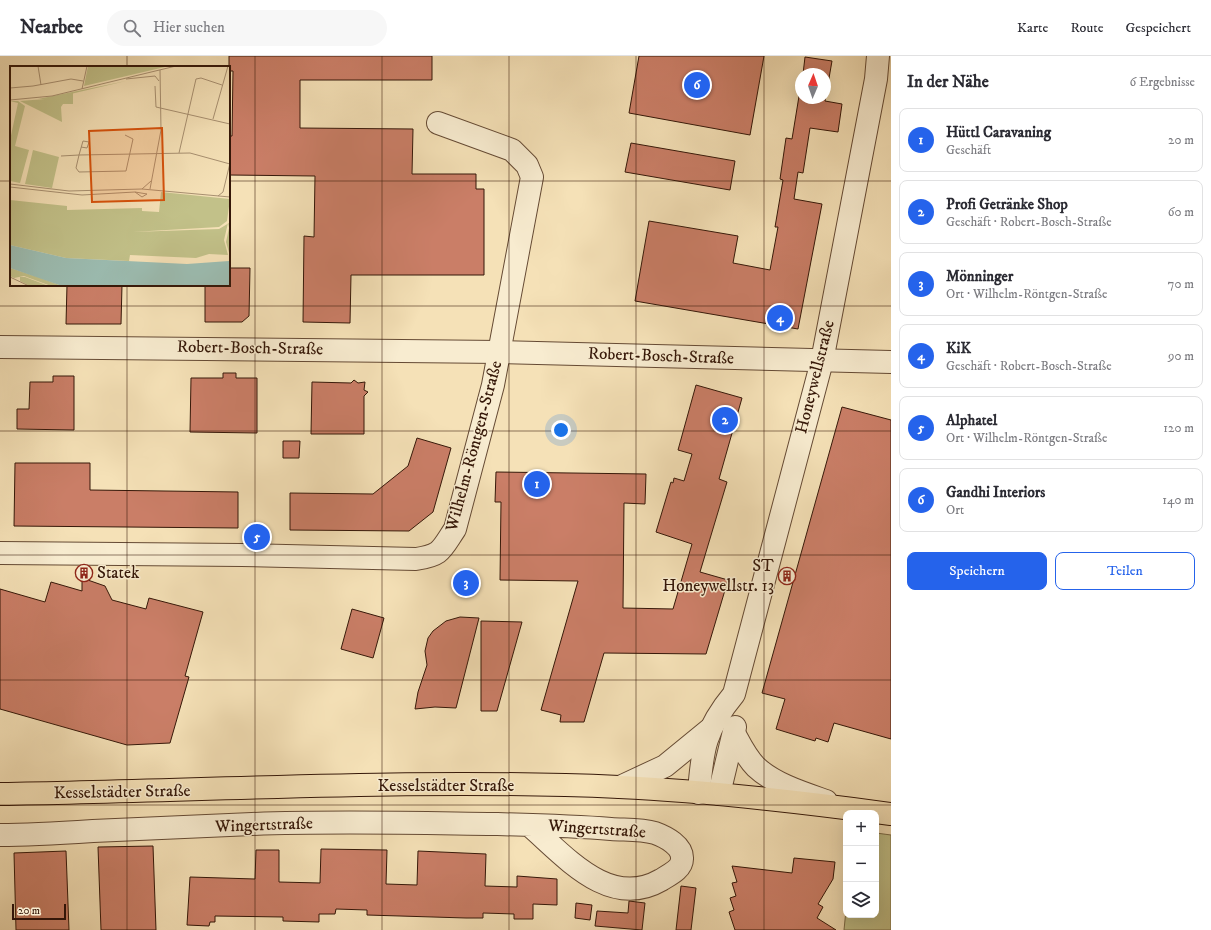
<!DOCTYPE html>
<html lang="de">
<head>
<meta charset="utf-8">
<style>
  :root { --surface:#fff; --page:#f7f7f7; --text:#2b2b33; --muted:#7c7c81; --line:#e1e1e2; --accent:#2563eb }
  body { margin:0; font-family:"IM FELL DW Pica",serif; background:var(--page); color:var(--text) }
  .controls { position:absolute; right:12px; bottom:12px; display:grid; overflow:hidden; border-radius:8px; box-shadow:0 4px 16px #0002 }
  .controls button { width:36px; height:36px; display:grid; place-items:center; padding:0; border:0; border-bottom:1px solid var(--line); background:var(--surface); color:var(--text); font:20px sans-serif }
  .compass { position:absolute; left:795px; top:12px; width:36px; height:36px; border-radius:50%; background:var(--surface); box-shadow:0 4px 16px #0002; rotate:2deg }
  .scale { position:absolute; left:12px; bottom:10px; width:54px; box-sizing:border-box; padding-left:4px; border:2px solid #351708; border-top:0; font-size:11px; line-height:14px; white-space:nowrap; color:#351708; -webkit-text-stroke:3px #f8ecd0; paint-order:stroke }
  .you { position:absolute; left:561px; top:374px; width:14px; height:14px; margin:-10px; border:3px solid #fff; border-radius:50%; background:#1a73e8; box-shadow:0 0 0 6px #1a73e833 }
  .badge { display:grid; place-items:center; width:26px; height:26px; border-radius:50%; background:var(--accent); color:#fff; font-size:13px; font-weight:700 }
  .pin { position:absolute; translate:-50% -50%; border:2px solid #fff; box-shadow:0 1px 4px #0006 }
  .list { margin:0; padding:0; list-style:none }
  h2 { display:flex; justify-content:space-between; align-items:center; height:52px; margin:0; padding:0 16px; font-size:17px }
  h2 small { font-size:13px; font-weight:400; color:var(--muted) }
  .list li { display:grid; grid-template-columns:26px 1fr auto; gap:12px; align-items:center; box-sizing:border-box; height:64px; margin:0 8px 8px; padding:0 8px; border:1px solid var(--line); border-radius:8px }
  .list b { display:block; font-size:15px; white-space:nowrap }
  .list p { margin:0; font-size:13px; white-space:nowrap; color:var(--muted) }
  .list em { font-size:13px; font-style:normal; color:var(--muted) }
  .actions { display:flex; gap:8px; padding:12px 16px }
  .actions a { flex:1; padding:9px 0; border:1px solid var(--accent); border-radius:8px; text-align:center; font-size:14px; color:var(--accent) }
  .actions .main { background:var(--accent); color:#fff }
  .icon { flex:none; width:22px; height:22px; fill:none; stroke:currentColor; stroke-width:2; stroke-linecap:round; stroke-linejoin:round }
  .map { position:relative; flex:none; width:891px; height:874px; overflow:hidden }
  header { display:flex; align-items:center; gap:24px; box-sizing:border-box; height:56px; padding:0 20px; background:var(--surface); border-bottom:1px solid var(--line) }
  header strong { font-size:19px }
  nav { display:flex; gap:22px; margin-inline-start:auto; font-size:14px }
  .search { width:280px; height:36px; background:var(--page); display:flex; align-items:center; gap:10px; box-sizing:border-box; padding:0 14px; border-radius:22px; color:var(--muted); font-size:15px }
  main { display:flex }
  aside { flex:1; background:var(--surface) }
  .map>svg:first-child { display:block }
  .green { fill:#c2c189; stroke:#7c6c48 }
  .building { fill:#ca7e67; stroke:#351708 }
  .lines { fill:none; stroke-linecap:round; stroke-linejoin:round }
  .minor-casing { stroke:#654a34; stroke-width:24 }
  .major-casing { stroke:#351708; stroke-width:24 }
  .minor { stroke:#f8ecd0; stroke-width:22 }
  .major { stroke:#f5e1b7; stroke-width:22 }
  .grid { fill:none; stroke:#351708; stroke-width:1; stroke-opacity:0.55 }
  .labels { text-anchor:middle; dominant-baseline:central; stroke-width:3; stroke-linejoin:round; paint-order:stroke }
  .street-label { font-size:17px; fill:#351708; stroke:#f8ecd0 }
  .poi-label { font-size:17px; fill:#351708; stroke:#f8ecd0; text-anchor:end }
  .inset-road { fill:none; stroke:#a89071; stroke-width:1 }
  .view { fill:#d6520c; fill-opacity:0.15; stroke:#d6520c; stroke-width:2 }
  .inset-edge { fill:none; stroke:#351708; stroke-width:2 }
</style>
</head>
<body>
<header>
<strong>Nearbee</strong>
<div class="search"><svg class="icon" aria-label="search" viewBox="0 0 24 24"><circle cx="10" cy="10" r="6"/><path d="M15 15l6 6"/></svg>Hier suchen</div>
<nav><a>Karte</a><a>Route</a><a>Gespeichert</a></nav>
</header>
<main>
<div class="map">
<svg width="891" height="874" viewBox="0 0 891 874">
  <rect width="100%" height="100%" fill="#f5e1b7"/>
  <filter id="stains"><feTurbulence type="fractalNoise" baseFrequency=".005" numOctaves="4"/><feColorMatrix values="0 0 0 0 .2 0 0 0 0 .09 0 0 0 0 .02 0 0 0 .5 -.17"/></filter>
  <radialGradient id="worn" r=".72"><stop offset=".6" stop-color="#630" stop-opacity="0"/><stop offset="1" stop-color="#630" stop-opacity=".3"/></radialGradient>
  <path class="green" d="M 876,777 L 891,779 L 891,874 L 844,874 L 846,854 L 846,859 L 876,859 Z"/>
  <g class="building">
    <path d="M 229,0 L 432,0 L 432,24 L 300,24 L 300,72 L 413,73 L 412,118 L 476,118 L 476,133 L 484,133 L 484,219 L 351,219 L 350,267 L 303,266 L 304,180 L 314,181 L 315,120 L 229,119 L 229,80 L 232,80 L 233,15 L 229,15 Z"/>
    <path d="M 639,0 L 764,0 L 750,79 L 629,57 Z"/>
    <path d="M 805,1 L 832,5 L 825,45 L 842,48 L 838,76 L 810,72 L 803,117 L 798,116 L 794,143 L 822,148 L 798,273 L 635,245 L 649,165 L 738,180 L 733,207 L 770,214 L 778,171 L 775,171 L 783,124 L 780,123 L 786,82 L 792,83 L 801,28 L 801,42 L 825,42 L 825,18 L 803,18 Z"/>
    <path d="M 631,87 L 735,105 L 730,134 L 625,116 Z"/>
    <path d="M 229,212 L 250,212 L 249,260 L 242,266 L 205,266 L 205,229 L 229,229 Z"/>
    <path d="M 67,229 L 122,229 L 121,268 L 66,268 Z"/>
    <path d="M 223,317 L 236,317 L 236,322 L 257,322 L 257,377 L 190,376 L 191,322 L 223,322 Z"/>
    <path d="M 53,320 L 74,320 L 74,374 L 17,373 L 17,353 L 29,353 L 30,326 L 53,326 Z"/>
    <path d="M 354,324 L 358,327 L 365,326 L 364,334 L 368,336 L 364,340 L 364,378 L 311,378 L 312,326 L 351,327 Z"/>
    <path d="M 696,329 L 742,342 L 719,423 L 727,426 L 700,516 L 728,524 L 706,598 L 604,597 L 584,666 L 560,666 L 561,659 L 541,654 L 578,525 L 500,524 L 501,446 L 495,446 L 496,416 L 646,418 L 645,448 L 624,447 L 623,552 L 673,553 L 692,488 L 656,476 L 671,426 L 673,427 L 674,422 L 684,425 L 692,398 L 678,394 Z"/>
    <path d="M 842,351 L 891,364 L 891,683 L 834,667 L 828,686 L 816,682 L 815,685 L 776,673 L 785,643 L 762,637 Z"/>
    <path d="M 417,382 L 451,392 L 433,456 L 409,475 L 290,474 L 290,437 L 373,438 L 408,410 Z"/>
    <path d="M 283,385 L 300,385 L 299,402 L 283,402 Z"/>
    <path d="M 15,407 L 90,407 L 90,434 L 238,436 L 238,472 L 14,470 Z"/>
    <path d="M 82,522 L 105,530 L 112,544 L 146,553 L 149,542 L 203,556 L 185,620 L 189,621 L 170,687 L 127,689 L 0,653 L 0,533 L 45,546 L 51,526 L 82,535 Z"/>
    <path d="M 352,553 L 384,562 L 373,602 L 341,593 Z"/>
    <path d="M 460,561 L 479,562 L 456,652 L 435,651 L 415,653 L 418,636 L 427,609 L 425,595 L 428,582 L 433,575 L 446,565 Z"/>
    <path d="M 481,565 L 522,566 L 497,655 L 481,655 Z"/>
    <path d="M 153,790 L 156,874 L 101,874 L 98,791 Z"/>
    <path d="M 321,793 L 387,794 L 386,828 L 417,829 L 418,795 L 486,798 L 485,830 L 517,831 L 517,820 L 557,823 L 557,849 L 533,848 L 533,863 L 514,863 L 514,858 L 483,857 L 483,862 L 466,862 L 367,859 L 367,854 L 336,853 L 335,858 L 319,858 L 319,866 L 283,865 L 283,861 L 215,860 L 215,866 L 210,866 L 209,870 L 187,869 L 190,821 L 255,823 L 256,794 L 279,794 L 279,826 L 320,827 Z"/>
    <path d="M 66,795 L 69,874 L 16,874 L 14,797 Z"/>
    <path d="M 794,802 L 835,806 L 833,823 L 818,848 L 823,851 L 817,862 L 836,874 L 735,874 L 729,856 L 734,854 L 730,842 L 736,840 L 732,827 L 737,826 L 732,810 L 792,817 Z"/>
    <path d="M 681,830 L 696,832 L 691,874 L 676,874 Z"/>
    <path d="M 629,845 L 645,847 L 642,874 L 595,870 L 597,855 L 628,857 Z"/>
    <path d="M 576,847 L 592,849 L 590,864 L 575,862 Z"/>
  </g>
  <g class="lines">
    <defs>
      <g id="minor">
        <path d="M 0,291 L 500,296 L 891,306"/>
        <path d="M 0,497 L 242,499 L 416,503 C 442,499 441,494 455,473 L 493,329 L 532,121 L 527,109 L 512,94 L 438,67"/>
        <path d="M 734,677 C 740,688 746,701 756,711 C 774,728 803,737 826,745"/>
        <path d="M 620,731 L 665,710 L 709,674"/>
        <path d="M 699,737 C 702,693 705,673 734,638 L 822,305 L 876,23 L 878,0"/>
        <path d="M 719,738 L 735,671"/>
        <path d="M 0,779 C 31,779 62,777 93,775 C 146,773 199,770 252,768 C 334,765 415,767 496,768 C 534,769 573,770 611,773 C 626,774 641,773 655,777 C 666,781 683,790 682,803 C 682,813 669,819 661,824 C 609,854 565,800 529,769"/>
      </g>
      <path id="major" d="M 0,738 C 206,735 413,722 619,731 C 710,735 801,746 891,758"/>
    </defs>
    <use href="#minor" class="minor-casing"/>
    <use href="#major" class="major-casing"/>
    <use href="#minor" class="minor"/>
    <use href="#major" class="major"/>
  </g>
  <path class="grid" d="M 127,0 L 127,11M 255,0 L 255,874M 382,0 L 382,874M 509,0 L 509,874M 636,0 L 636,874M 764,0 L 764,874M 0,125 L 11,125M 229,125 L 891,125M 127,229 L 127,874M 0,250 L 891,250M 0,375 L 891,375M 0,499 L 891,499M 0,624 L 891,624M 0,749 L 891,749"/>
  <defs>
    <symbol id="building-ring" viewBox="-11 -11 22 22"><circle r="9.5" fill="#f8ecd0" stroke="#8f2418" stroke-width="1.5"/><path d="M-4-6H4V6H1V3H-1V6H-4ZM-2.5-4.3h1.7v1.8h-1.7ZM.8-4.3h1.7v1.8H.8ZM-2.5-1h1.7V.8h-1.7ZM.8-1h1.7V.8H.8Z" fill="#8f2418"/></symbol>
  </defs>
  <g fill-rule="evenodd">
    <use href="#building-ring" x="74" y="507" width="20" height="20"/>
    <use href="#building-ring" x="777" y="510" width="20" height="20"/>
  </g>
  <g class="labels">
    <g class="street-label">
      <text transform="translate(250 292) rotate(1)">Robert-Bosch-Straße</text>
      <text transform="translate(661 300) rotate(2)">Robert-Bosch-Straße</text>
      <text transform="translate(815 321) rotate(-76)">Honeywellstraße</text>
      <text transform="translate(474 390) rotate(-75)">Wilhelm-Röntgen-Straße</text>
      <text x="446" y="730">Kesselstädter Straße</text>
      <text transform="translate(122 736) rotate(-1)">Kesselstädter Straße</text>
      <text transform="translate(264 769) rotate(-2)">Wingertstraße</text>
      <text transform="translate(597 773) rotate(4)">Wingertstraße</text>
    </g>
    <g class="poi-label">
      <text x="774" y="510">ST<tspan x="774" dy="20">Honeywellstr. 13</tspan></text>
      <text x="97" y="517" text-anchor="start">Statek</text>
    </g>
  </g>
  <g transform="translate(10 10)">
    <rect width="220" height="220" fill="#f5e1b7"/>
    <path d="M 78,0 L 159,0 L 74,20 ZM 116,15 L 52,30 L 63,27 L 63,38 L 53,38 L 51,41 L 52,56 L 10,35 L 35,33 L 28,33 ZM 0,35 L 8,35 L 15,40 L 5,80 L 19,84 L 10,117 L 0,115 L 0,74 L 8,37 ZM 23,84 L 49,91 L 42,122 L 15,118 ZM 151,126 L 220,133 L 217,155 L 209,161 L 122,166 L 209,163 L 219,157 L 220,150 L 220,190 L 216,176 L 219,162 L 218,157 L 214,174 L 218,189 L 199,188 L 186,192 L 120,189 L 119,195 L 56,192 L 0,179 L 0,134 L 57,140 L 57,144 L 132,142 L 132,145 L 149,146 ZM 0,202 L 28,211 L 52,220 L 41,220 L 14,210 L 4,212 L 0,210 ZM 10,211 L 15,211 L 39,220 L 20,220 L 10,215 Z" fill="#c2c189"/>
    <path d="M 0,179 L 56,192 L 177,198 L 219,195 L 220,220 L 52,220 L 0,202 Z" fill="#9cbdb2"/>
    <path class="inset-road" d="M 28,0 L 31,19M 116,13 L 145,10 L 149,15M 145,20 L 146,41 L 220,58M 0,22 L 23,20 L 61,13 L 73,15M 72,23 L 77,0M 0,34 L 42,30 L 166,0M 203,53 L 218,0M 71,81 L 77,82 L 79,76 L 73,75 L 69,89 L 180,87 L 220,98M 169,87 L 186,13 L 191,12 L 212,19M 51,90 L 69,89 L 66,102 L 69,106 L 116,105 L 123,73 L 115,69M 0,118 L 59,125 L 132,123 L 220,131M 0,121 L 72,129 L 125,126 L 137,128 L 132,131 L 125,126M 132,123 L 141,115M 140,123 L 151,64 L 150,4M 208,130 L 213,126 L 220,97M 0,211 L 19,220"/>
    <path class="view" d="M 152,62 L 154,134 L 82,136 L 79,65 Z"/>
    <rect width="220" height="220" class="inset-edge"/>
  </g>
  <rect width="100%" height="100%" filter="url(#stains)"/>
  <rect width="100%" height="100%" fill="url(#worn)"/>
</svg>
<div class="controls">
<button>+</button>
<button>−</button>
<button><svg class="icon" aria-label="layers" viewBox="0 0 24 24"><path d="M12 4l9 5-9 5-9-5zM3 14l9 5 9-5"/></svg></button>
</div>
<svg class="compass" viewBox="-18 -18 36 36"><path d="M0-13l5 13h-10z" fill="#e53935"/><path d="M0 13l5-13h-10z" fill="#7c7c81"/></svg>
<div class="scale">20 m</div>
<div class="you"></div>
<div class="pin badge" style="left:537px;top:428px">1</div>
<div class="pin badge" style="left:725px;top:364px">2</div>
<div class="pin badge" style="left:466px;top:527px">3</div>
<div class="pin badge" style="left:780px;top:262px">4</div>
<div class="pin badge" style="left:257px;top:481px">5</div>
<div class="pin badge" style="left:697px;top:29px">6</div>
</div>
<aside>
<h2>In der Nähe<small>6 Ergebnisse</small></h2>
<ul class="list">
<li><span class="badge">1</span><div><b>Hüttl Caravaning</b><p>Geschäft</p></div><em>20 m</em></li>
<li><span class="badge">2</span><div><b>Profi Getränke Shop</b><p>Geschäft · Robert-Bosch-Straße</p></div><em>60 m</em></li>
<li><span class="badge">3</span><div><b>Mönninger</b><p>Ort · Wilhelm-Röntgen-Straße</p></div><em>70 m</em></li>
<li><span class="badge">4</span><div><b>KiK</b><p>Geschäft · Robert-Bosch-Straße</p></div><em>90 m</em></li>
<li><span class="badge">5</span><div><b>Alphatel</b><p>Ort · Wilhelm-Röntgen-Straße</p></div><em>120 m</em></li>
<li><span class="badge">6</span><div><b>Gandhi Interiors</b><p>Ort</p></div><em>140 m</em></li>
</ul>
<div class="actions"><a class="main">Speichern</a><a>Teilen</a></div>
</aside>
</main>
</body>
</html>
